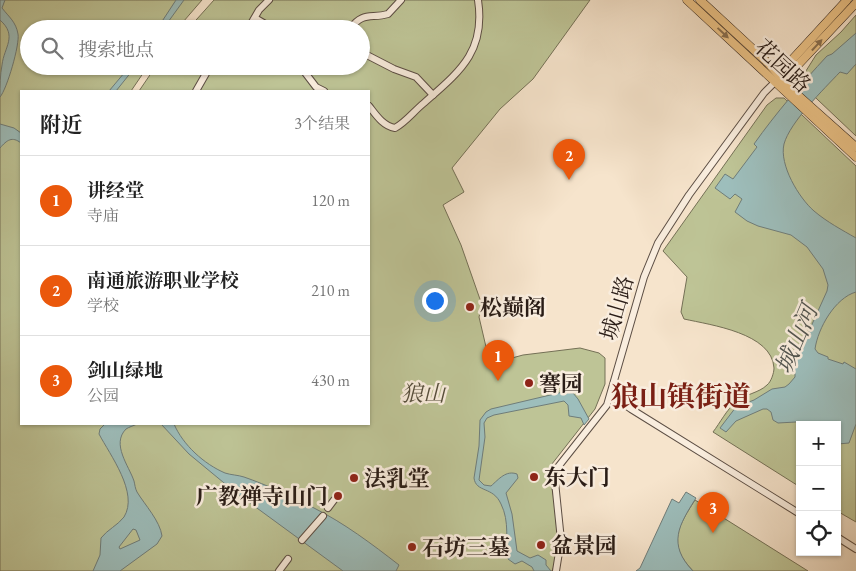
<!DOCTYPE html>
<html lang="zh">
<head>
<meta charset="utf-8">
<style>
  :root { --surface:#fff; --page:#f6f6f6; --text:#222; --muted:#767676; --line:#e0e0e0; --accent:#ea580c }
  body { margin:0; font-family:"EB Garamond","Noto Serif SC",serif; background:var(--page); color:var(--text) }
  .controls { position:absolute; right:15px; bottom:15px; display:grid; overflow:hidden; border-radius:0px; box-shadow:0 1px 4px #0004 }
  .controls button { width:45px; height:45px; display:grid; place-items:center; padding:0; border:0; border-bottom:1px solid var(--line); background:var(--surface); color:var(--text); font:25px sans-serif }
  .you { position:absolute; left:434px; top:300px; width:18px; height:18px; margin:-12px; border:4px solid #fff; border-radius:50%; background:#1a73e8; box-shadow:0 0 0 8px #1a73e833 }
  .badge { display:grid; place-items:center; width:32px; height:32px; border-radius:50%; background:var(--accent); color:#fff; font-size:16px; font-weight:700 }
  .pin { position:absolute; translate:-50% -41px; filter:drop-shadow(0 1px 2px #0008) }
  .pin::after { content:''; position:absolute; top:26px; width:18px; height:15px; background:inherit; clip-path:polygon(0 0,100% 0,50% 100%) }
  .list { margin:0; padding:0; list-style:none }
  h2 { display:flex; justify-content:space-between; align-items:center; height:65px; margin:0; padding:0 20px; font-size:21px }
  h2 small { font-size:16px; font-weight:400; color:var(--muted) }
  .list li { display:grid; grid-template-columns:32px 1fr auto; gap:15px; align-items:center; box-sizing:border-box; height:90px; padding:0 20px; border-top:1px solid var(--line) }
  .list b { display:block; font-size:19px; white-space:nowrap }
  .list p { margin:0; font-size:16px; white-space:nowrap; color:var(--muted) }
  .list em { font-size:16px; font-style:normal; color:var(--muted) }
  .icon { flex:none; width:28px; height:28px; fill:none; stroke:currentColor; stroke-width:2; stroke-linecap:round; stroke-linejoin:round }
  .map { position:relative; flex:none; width:856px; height:571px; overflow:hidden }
  .search { position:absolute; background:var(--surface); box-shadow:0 1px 4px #0004; left:20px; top:20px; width:350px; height:55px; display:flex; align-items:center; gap:12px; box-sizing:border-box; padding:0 18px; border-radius:28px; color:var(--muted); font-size:19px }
  .panel { position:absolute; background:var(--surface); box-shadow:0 1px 4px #0004; left:20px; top:90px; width:350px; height:335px; border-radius:0px }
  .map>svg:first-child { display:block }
  .green { fill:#bec496; stroke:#747056 }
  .water { fill:#9dbebc; stroke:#6f7d7a; fill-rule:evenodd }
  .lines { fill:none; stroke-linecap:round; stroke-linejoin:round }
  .minor-casing { stroke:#5c4e44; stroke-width:8 }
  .major-casing { stroke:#291c16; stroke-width:9 }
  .minor { stroke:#f9edde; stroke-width:6 }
  .major { stroke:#ebc286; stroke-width:8 }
  .oneway { fill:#8a6f4e }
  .poi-dot { fill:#8f2418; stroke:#f9edde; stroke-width:2 }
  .labels { text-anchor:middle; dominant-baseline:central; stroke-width:5; stroke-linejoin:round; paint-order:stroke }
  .street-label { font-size:22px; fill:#291c16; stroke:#f9edde }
  .poi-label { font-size:22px; font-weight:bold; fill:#291c16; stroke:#f9edde; text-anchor:start }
  .park-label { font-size:22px; font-style:italic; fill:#564e3c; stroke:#f9edde }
  .water-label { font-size:24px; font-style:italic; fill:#525550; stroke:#f9edde }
  .district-label { font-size:28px; font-weight:bold; fill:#7a1f14; stroke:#f9edde }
</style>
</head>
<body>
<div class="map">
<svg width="856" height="571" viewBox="0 0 856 571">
  <rect width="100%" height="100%" fill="#f6e4cc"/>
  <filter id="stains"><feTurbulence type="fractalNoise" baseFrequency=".004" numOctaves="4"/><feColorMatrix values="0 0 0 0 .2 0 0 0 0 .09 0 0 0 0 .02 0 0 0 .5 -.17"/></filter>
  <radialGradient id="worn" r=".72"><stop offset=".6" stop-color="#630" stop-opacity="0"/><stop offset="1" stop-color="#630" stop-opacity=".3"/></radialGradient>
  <g class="green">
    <path d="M 0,0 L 202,0 L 177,29 L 29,29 L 29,66 L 148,66 L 131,91 L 21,91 L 21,424 L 369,424 L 369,91 L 139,91 L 156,66 L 361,66 L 361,29 L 188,29 L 214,0 L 590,0 L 533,79 L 500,109 L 452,168 L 464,192 L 443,205 L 461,245 L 482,305 L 479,317 L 490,364 L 523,355 L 580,348 L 599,353 L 605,358 L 605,384 L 595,409 L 548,469 L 554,498 L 558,542 L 557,559 L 552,571 L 0,571 Z"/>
    <path d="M 856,15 L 856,136 L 799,82 L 816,55 L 841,32 Z"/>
    <path d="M 776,98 L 784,98 L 856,166 L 856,522 L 837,511 L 837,425 L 800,425 L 800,487 L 713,432 C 720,423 727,409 736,402 C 745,394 759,393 767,385 C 771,382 774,373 774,368 C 772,333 711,325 684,319 L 681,312 L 687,277 L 663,251 L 767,105 Z"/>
    <path d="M 695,500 L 808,571 L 693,571 C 667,544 677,528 695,500 Z"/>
  </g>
  <g class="water">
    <path d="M 0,0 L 5,0 L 2,8 C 9,17 16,22 18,34 C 20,44 7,89 0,97 C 0,86 0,75 2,65 C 4,47 18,36 0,20 Z"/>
    <path d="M 176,0 L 184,0 L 163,29 L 157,29 Z"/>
    <path d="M 856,33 L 856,64 L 847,74 L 840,72 C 824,89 790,122 784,144 C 779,165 799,198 814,211 C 827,222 842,230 856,238 L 856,292 C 835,298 818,328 815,349 L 818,353 L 828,357 L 828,359 L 843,364 L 844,362 L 856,369 L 856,424 L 849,443 L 838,444 L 837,425 L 805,425 L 796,422 L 778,423 L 773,420 L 771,412 L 767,409 L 763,409 L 736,421 L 726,432 L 720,428 L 736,407 L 754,400 L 772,389 L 785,387 L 789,384 L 795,377 L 795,373 L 791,365 L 794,357 L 804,342 L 827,291 L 828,285 L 823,269 L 807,247 L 791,235 L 758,226 L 747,221 L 735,212 L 742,199 L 735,194 L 730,199 L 715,188 L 725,174 L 733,179 L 757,147 L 754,144 C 776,113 801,84 827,56 L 832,54 Z"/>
    <path d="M 130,66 L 136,66 L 116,91 L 109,91 Z"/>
    <path d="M 0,124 L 14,128 L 21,133 L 21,143 C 12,136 7,140 0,148 Z"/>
    <path d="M 563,392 L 573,393 L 578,399 L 589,419 L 584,425 L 581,418 L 569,416 L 568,405 L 564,401 L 494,415 L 487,418 L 484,423 L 485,437 L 479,480 L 484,485 L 491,486 C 499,479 506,470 517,474 L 518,478 L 506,493 L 512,514 L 517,551 L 530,558 L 538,555 L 546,560 L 546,565 L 551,571 L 534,571 L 532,567 L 522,561 L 515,564 L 508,559 C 505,540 510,522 501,504 C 493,486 476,493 474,478 L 479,446 L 480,420 L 486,412 L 491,409 Z"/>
    <path d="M 105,424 L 137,424 C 133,426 129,427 126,429 C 111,444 129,466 134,481 C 135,485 135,488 137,492 C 145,505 160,521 162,536 L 157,544 L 120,571 L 93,571 L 100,555 L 101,538 C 107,530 118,525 124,517 C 139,493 110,455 99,434 L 100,429 ZM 133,529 L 136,530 L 140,540 L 120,549 L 119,547 Z"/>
    <path d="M 161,424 L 174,424 C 183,445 204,464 225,473 C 231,475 238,475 244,477 C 267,485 291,496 314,508 C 344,523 372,544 399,565 L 396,571 L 343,571 L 235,492 L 189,454 Z"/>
    <path d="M 686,492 L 696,498 C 679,525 667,544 693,571 L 636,571 L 640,568 L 672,499 L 679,503 Z"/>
  </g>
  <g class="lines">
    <defs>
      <g id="minor">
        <path d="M 255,18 L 274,29"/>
        <path d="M 248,29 L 259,10 L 269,0"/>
        <path d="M 350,29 C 363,11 371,19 388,14 L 401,0"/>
        <path d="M 361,52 L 394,69 L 416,77 L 433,95"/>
        <path d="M 300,66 L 316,87 L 324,91"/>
        <path d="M 196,91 L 208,70 L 212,66"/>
        <path d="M 369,106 C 376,115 383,126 395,128 C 406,122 414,111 424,103 C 459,72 486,52 478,0"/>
        <path d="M 611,395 L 631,409 L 800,514"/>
        <path d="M 328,508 L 334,500"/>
        <path d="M 837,537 L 856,549"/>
        <path d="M 302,540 L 323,516"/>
        <path d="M 279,571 L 288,559"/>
        <path d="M 556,571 L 561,540 L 554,472 L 607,405 L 644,277 L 658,243 L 689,195 L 764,93 L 778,79"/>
      </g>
      <g id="major">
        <path d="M 687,0 L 856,157"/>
        <path d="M 700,0 L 768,63 L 792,90 L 856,147"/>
        <path d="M 782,74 L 789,63 L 847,0"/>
        <path d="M 781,76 L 795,68 L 856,3"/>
      </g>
    </defs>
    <use href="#minor" class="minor-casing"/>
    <use href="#major" class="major-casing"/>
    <use href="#minor" class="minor"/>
    <use href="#major" class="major"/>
  </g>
  <defs><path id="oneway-solid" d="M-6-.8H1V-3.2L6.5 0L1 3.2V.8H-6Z" transform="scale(1.25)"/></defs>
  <g class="oneway">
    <use href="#oneway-solid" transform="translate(723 33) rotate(43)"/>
    <use href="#oneway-solid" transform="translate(817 45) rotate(-47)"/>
  </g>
  <g class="poi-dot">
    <circle cx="470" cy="307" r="5"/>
    <circle cx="529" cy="383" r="5"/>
    <circle cx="534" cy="477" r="5"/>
    <circle cx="354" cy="478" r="5"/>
    <circle cx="338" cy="496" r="5"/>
    <circle cx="541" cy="545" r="5"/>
    <circle cx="412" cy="547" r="5"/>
  </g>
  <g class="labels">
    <g class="street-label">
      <text transform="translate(783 66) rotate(43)">花园路</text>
      <text transform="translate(617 308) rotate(-74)">城山路</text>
    </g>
    <g class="poi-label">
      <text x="480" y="307">松巅阁</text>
      <text x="539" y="383">謇园</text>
      <text x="544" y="477">东大门</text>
      <text x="364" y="478">法乳堂</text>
      <text x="328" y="496" text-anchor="end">广教禅寺山门</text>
      <text x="551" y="545">盆景园</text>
      <text x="422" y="547">石坊三墓</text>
    </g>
    <g class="park-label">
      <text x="423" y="393">狼山</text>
    </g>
    <g class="water-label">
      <text transform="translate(796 339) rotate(-67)">城山河</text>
    </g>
    <g class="district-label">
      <text x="681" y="396">狼山镇街道</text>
    </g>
  </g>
  <rect width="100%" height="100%" filter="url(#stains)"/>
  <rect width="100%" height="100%" fill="url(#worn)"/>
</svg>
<div class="controls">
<button>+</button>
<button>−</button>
<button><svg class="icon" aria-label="locate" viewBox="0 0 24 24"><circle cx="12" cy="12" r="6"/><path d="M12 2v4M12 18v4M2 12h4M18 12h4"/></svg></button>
</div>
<div class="you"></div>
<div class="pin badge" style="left:498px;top:381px">1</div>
<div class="pin badge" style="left:569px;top:180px">2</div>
<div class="pin badge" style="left:713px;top:533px">3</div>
<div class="search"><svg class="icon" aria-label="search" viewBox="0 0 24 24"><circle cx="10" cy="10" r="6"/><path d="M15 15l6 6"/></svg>搜索地点</div>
<section class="panel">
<h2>附近<small>3个结果</small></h2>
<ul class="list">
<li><span class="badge">1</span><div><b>讲经堂</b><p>寺庙</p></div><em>120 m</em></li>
<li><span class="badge">2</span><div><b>南通旅游职业学校</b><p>学校</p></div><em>210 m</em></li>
<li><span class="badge">3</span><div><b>剑山绿地</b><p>公园</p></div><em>430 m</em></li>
</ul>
</section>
</div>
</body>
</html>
